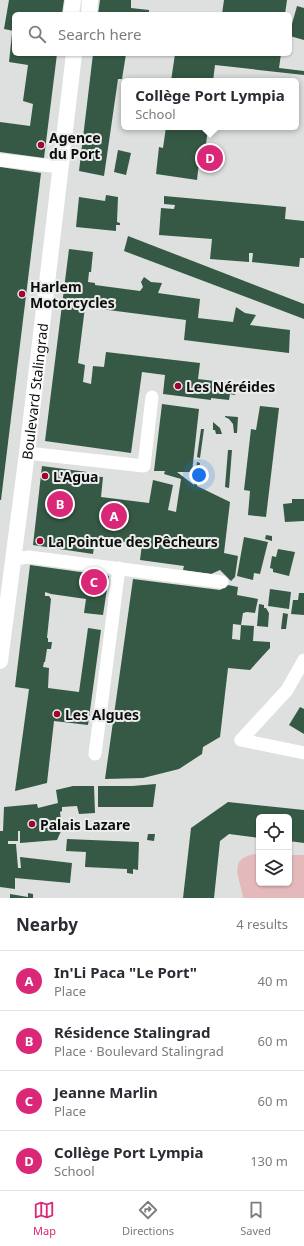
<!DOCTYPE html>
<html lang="en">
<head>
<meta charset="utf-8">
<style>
  :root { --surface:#fff; --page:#f7f7f7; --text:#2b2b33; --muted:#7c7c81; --line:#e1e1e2; --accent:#db2777 }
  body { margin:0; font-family:"Noto Sans",sans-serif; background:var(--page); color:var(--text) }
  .controls { position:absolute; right:12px; bottom:12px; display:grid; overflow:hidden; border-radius:6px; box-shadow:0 1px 3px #0004 }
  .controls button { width:36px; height:36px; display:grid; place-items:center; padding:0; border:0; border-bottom:1px solid var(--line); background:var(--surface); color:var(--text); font:20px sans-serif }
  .you { position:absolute; left:199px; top:475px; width:14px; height:14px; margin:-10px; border:3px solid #fff; border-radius:50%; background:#1a73e8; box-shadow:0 0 0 6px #1a73e833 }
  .badge { display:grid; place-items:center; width:26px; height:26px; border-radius:50%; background:var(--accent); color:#fff; font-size:13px; font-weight:700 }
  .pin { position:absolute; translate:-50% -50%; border:2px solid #fff; box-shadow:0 1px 4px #0006 }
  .popup { position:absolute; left:121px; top:78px; width:178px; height:52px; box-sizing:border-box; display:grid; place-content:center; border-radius:6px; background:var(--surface); filter:drop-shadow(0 1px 3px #0005); font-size:13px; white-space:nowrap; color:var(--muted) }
  .popup b { font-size:15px; color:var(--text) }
  .popup::after { content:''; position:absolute; left:50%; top:100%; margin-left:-8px; border:8px solid transparent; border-top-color:var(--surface) }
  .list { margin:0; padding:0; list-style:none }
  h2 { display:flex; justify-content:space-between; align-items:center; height:52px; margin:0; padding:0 16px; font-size:17px }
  h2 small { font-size:13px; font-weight:400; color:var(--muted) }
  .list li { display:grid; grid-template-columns:26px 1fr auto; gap:12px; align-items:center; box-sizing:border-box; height:60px; padding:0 16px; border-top:1px solid var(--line) }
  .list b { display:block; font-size:15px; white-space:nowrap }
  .list p { margin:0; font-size:13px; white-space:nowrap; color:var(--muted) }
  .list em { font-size:13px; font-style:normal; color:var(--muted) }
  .icon { flex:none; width:22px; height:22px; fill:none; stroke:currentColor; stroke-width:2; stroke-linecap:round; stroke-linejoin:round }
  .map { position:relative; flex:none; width:304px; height:898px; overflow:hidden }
  .search { position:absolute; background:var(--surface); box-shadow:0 1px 3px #0004; left:12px; right:12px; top:12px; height:44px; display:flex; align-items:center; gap:10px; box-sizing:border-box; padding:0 14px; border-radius:6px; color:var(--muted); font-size:15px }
  .sheet { height:292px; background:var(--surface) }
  nav { display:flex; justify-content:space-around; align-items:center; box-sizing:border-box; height:56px; border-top:1px solid var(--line); background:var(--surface); font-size:11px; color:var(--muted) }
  nav a { display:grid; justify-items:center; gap:2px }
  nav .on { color:var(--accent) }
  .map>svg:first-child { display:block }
  .green { fill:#e3b9bb }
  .building { fill:#355944 }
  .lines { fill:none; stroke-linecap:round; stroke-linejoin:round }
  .minor { stroke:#fff; stroke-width:13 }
  .tertiary { stroke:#fff; stroke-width:16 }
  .poi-dot { fill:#a10134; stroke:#eaedeb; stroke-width:1.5 }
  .labels { text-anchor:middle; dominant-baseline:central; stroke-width:4; stroke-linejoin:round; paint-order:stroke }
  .poi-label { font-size:14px; font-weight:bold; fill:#0d0e0d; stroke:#eaedeb; text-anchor:start }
  .street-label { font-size:14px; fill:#0d0e0d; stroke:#eaedeb }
</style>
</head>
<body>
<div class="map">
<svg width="304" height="898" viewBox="0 0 304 898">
  <rect width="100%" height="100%" fill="#dde0de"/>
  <path class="green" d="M 255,854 L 259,854 L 259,883 L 289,883 L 289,855 L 304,855 L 304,898 L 243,898 C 241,879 226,859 255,854 Z"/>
  <g class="building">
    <path d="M 9,0 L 64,0 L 62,14 L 14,14 L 14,31 L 4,29 Z"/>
    <path d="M 100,0 L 131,0 L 131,8 L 149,10 L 149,14 L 98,14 Z"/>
    <path d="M 224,0 L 287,0 L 285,14 L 222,14 Z"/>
    <path d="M 297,6 L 304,8 L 304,40 L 290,36 L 290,31 Z"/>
    <path d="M 12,34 L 14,34 L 14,54 L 57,54 L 44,158 L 0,152 L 0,122 L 30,126 L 33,104 L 23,101 L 28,65 L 9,62 Z"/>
    <path d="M 93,54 L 126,54 L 122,79 L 118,79 L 104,176 L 79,171 Z"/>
    <path d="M 175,54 L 281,54 L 279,68 L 304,71 L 304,75 L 215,65 L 213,81 L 171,81 Z"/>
    <path d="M 166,127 L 208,127 L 204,162 L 199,162 L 197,180 L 156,174 L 159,147 L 163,148 Z"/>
    <path d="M 118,150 L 131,153 L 126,175 L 114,172 Z"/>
    <path d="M 0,167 L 41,173 L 1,500 L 0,500 Z"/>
    <path d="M 106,195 L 118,197 L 117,222 L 120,223 L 120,225 L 116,225 L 116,231 L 76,227 L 79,197 L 105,201 Z"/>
    <path d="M 164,196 L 286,207 L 285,219 L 304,221 L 304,258 L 300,258 L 299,267 L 252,262 L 253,253 L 249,253 L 249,262 L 210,259 L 212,239 L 159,235 L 161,208 L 174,209 L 175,205 L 164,204 Z"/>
    <path d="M 128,236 L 304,304 L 304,319 L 124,251 Z"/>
    <path d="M 69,249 L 93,252 L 91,272 L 89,272 L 88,282 L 95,283 L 95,285 L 140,291 L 143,287 L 141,282 L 144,277 L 151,282 L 162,283 L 158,293 L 200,299 L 198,318 L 233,322 L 236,307 L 245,313 L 256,315 L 250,325 L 290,330 L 289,353 L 184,340 L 186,320 L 85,307 L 78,363 L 85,365 L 83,382 L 91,384 L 93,366 L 104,367 L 106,352 L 200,363 L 198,379 L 239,384 L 238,390 L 236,390 L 235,395 L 230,394 L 229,400 L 211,398 L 211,400 L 163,394 L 165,375 L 142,372 L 131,453 L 45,441 Z"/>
    <path d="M 162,404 L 199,409 L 192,472 L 177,472 L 194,485 L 197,462 L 200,463 L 197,486 L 230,502 L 224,553 L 238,556 L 235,577 L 231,581 L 220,570 L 211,574 L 183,570 L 184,566 L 140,560 L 142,544 L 95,539 L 93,554 L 33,545 L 42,466 L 87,472 L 86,476 L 103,477 L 101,497 L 149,503 L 153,480 L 173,485 L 168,510 L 176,512 L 181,479 L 164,474 L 165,471 L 154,471 Z"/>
    <path d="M 260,406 L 279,408 L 266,517 L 248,515 L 250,491 L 244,490 L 251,429 L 256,430 Z"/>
    <path d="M 225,416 L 238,417 L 237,433 L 234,433 L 233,424 L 229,419 L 225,417 Z"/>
    <path d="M 213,422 L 220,428 L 222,434 L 216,434 L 215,430 L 213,430 Z"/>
    <path d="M 201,429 L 204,429 L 200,458 L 197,457 Z"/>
    <path d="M 228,450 L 232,450 L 229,488 L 225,487 Z"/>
    <path d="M 292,499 L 304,499 L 304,521 L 285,522 L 283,504 L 292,503 Z"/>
    <path d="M 266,535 L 272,536 L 272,541 L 265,539 Z"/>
    <path d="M 244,537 L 268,542 L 260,574 L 254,573 L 253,580 L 237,576 Z"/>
    <path d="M 278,549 L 295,552 L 289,576 L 273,572 L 273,569 L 270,568 L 272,556 L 276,557 Z"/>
    <path d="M 30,565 L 109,576 L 103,615 L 84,613 L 86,599 L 51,594 L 45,592 L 45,596 L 49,596 L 51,599 L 47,638 L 48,638 L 48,642 L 52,642 L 51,649 L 47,649 L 45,662 L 44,662 L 43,667 L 49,668 L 48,688 L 79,692 L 88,628 L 101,630 L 88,725 L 54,721 L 47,783 L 15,791 L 29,689 L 15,687 Z"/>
    <path d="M 133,579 L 220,590 L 228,585 L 238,587 L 237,595 L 258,599 L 255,613 L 247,612 L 243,613 L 241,625 L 233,624 L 232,639 L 240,640 L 241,625 L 254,626 L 253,641 L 270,642 L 270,648 L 250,670 L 228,668 L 220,737 L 203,747 L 202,754 L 179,769 L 143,778 L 105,779 Z"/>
    <path d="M 270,589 L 291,592 L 289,609 L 268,606 Z"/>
    <path d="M 299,593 L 304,593 L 304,615 L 291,614 L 293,600 L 298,600 Z"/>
    <path d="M 259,604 L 264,605 L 264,608 L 266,608 L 269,613 L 268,627 L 257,626 Z"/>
    <path d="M 283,613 L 288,614 L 286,629 L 281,629 Z"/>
    <path d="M 300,707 L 304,709 L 304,734 L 289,725 Z"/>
    <path d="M 156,784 L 153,807 L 98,807 L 98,786 L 132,786 Z"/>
    <path d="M 73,786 L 94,786 L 95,813 L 79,814 L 77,806 L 62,807 L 62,811 L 60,812 L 62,829 L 57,840 L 20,843 L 20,831 L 18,831 L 18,841 L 8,841 L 8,844 L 16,844 L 18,868 L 21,868 L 20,857 L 72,863 L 70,883 L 15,878 L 15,889 L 0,887 L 0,831 L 3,831 L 4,807 L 37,804 L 38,808 L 58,803 L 56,790 Z"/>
    <path d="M 228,802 L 304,810 L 304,843 L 289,841 L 289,817 L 259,817 L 259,838 L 229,834 L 220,841 L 214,898 L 183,898 L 191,828 Z"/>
    <path d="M 148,834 L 155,834 L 154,841 L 147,840 Z"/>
    <path d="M 67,839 L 139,842 L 138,870 L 133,869 L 133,874 L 127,873 L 127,869 L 85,867 L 86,852 L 66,851 Z"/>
    <path d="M 28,893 L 33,894 L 33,898 L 10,898 L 10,894 L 28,897 Z"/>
  </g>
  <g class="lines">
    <g class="minor">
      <path d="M 0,160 L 61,167"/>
      <path d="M 27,453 L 144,466 L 152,397"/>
      <path d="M 13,559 L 29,557 L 222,582"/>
      <path d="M 241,740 L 287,690 L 304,660"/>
      <path d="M 241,740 L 304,753"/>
      <path d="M 95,754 L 119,568"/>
    </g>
    <g class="tertiary">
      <path d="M 71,14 L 73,0"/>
      <path d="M 89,14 L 90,0"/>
      <path id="s1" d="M 0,661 L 27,453 L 74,54"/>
    </g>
  </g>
  <g class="poi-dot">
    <circle cx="41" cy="145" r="4"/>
    <circle cx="22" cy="294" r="4"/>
    <circle cx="178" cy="386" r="4"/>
    <circle cx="45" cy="476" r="4"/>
    <circle cx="40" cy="541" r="4"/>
    <circle cx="57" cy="714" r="4"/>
    <circle cx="32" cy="824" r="4"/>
  </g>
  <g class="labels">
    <g class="poi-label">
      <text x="49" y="137">Agence<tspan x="49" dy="16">du Port</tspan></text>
      <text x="30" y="286">Harlem<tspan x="30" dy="16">Motorcycles</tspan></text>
      <text x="186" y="386">Les Néréides</text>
      <text x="53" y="476">L'Agua</text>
      <text x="48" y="541">La Pointue des Pêcheurs</text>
      <text x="65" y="714">Les Algues</text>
      <text x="40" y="824">Palais Lazare</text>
    </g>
    <g class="street-label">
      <text stroke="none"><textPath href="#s1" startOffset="272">Boulevard Stalingrad</textPath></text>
    </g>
  </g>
</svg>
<div class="controls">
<button><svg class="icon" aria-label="locate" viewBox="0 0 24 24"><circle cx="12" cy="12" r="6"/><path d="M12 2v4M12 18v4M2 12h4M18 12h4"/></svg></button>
<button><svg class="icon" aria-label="layers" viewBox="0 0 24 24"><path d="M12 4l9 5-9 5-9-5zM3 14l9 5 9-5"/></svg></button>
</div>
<div class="you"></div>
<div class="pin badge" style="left:114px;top:516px">A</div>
<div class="pin badge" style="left:60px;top:504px">B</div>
<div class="pin badge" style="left:94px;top:582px">C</div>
<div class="pin badge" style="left:210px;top:158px">D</div>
<div class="popup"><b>Collège Port Lympia</b>School</div>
<div class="search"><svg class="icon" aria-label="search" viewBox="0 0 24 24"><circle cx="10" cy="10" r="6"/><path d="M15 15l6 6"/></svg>Search here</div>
</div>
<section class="sheet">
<h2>Nearby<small>4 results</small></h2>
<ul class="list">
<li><span class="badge">A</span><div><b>In'Li Paca &quot;Le Port&quot;</b><p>Place</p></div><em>40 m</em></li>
<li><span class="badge">B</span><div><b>Résidence Stalingrad</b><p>Place · Boulevard Stalingrad</p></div><em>60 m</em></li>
<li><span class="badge">C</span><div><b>Jeanne Marlin</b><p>Place</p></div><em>60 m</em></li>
<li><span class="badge">D</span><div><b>Collège Port Lympia</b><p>School</p></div><em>130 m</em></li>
</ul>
</section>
<nav>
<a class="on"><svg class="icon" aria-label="map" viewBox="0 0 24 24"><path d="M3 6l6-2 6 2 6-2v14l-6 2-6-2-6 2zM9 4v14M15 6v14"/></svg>Map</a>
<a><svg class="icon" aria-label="directions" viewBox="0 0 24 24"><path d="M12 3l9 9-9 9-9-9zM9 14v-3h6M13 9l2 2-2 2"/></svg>Directions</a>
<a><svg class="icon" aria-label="saved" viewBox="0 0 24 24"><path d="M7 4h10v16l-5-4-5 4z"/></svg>Saved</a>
</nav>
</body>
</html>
